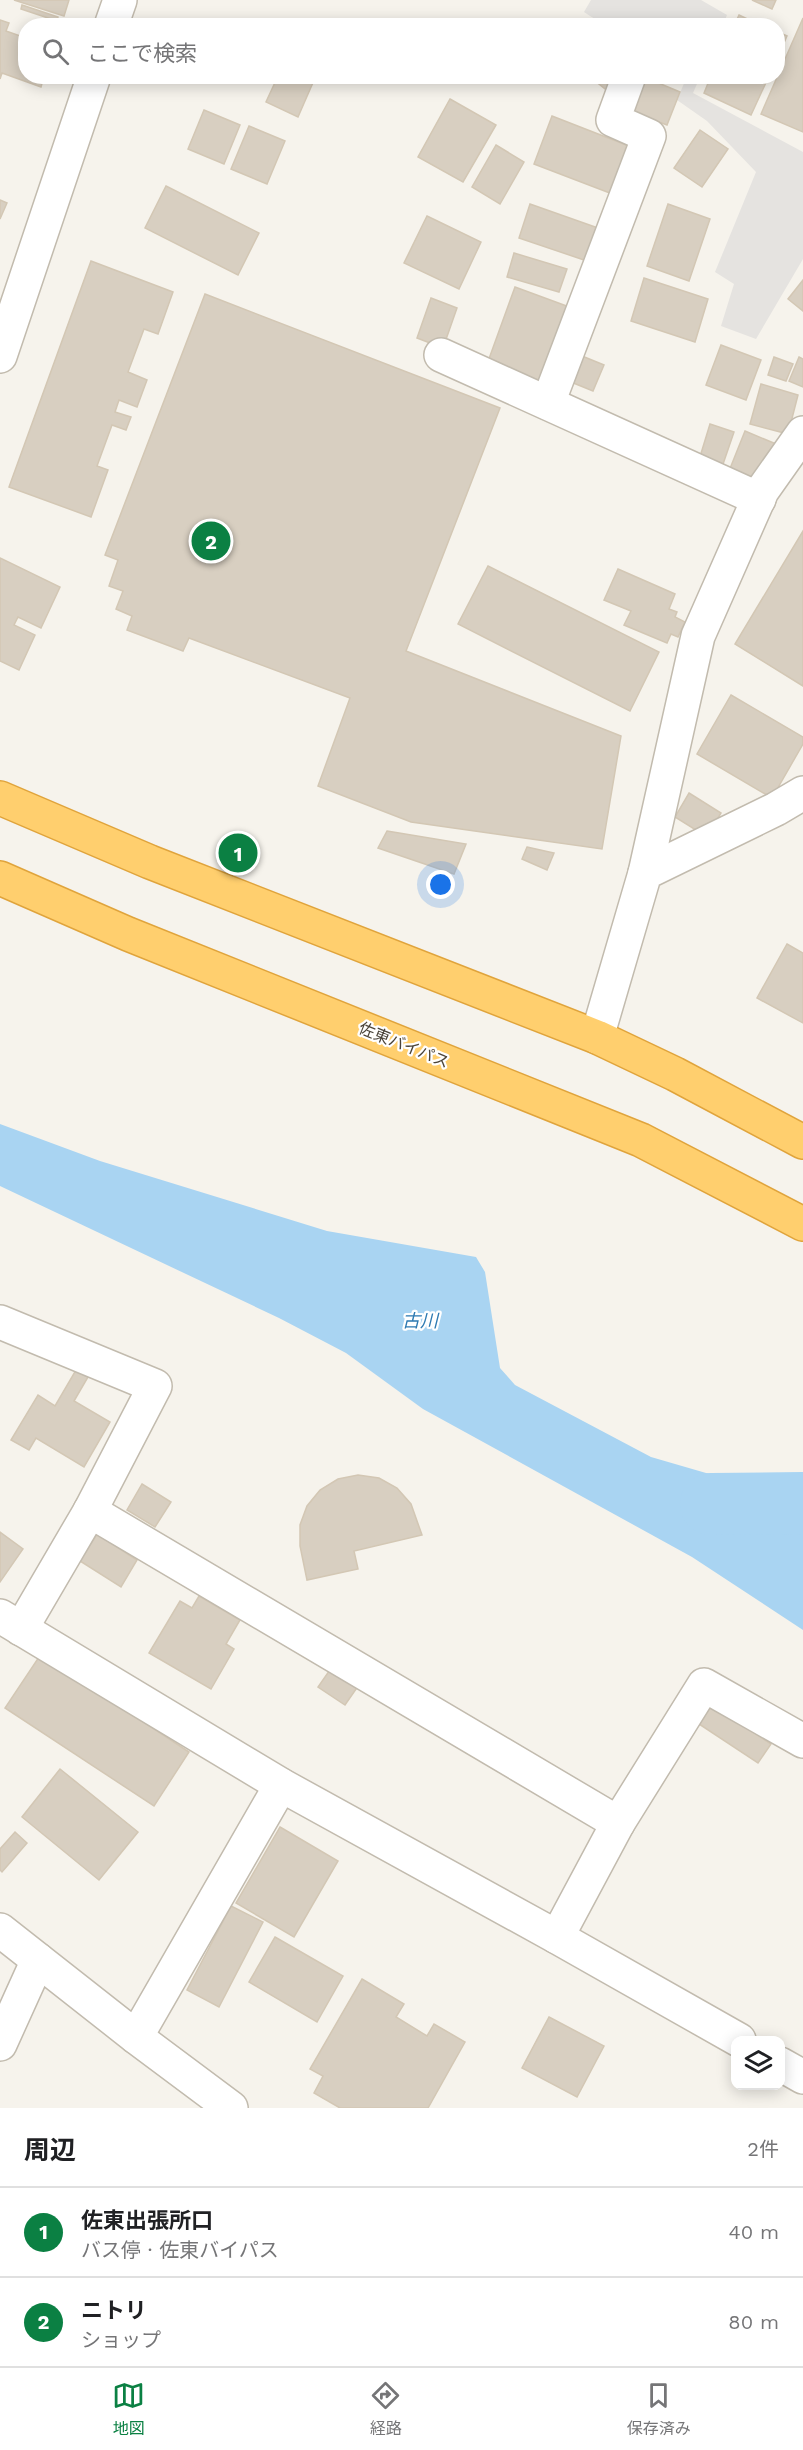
<!DOCTYPE html>
<html lang="ja">
<head>
<meta charset="utf-8">
<style>
  :root { --surface:#fff; --page:#f6f6f6; --text:#202124; --muted:#757577; --line:#e0e0e0; --accent:#0b8043 }
  body { margin:0; font-family:"Work Sans","Noto Sans JP",sans-serif; background:var(--page); color:var(--text) }
  .controls { position:absolute; right:18px; bottom:18px; display:grid; overflow:hidden; border-radius:12px; box-shadow:0 3px 15px #0003 }
  .controls button { width:54px; height:54px; display:grid; place-items:center; padding:0; border:0; border-bottom:2px solid var(--line); background:var(--surface); color:var(--text); font:30px sans-serif }
  .you { position:absolute; left:441px; top:885px; width:21px; height:21px; margin:-15px; border:4px solid #fff; border-radius:50%; background:#1a73e8; box-shadow:0 0 0 9px #1a73e833 }
  .badge { display:grid; place-items:center; width:39px; height:39px; border-radius:50%; background:var(--accent); color:#fff; font-size:20px; font-weight:700 }
  .pin { position:absolute; translate:-50% -50%; border:3px solid #fff; box-shadow:0 2px 6px #0006 }
  .list { margin:0; padding:0; list-style:none }
  h2 { display:flex; justify-content:space-between; align-items:center; height:78px; margin:0; padding:0 24px; font-size:26px }
  h2 small { font-size:20px; font-weight:400; color:var(--muted) }
  .list li { display:grid; grid-template-columns:39px 1fr auto; gap:18px; align-items:center; box-sizing:border-box; height:90px; padding:0 24px; border-top:2px solid var(--line) }
  .list b { display:block; font-size:22px; white-space:nowrap }
  .list p { margin:0; font-size:20px; white-space:nowrap; color:var(--muted) }
  .list em { font-size:20px; font-style:normal; color:var(--muted) }
  .icon { flex:none; width:33px; height:33px; fill:none; stroke:currentColor; stroke-width:2; stroke-linecap:round; stroke-linejoin:round }
  .map { position:relative; flex:none; width:803px; height:2108px; overflow:hidden }
  .search { position:absolute; background:var(--surface); box-shadow:0 3px 15px #0003; left:18px; right:18px; top:18px; height:66px; display:flex; align-items:center; gap:15px; box-sizing:border-box; padding:0 21px; border-radius:24px; color:var(--muted); font-size:22px }
  .sheet { height:258px; background:var(--surface) }
  nav { display:flex; justify-content:space-around; align-items:center; box-sizing:border-box; height:84px; border-top:2px solid var(--line); background:var(--surface); font-size:16px; color:var(--muted) }
  nav a { display:grid; justify-items:center; gap:3px }
  nav .on { color:var(--accent) }
  .map>svg:first-child { display:block }
  .parking { fill:#e5e3e0 }
  .water { fill:#a9d4f2 }
  .lines { fill:none; stroke-linecap:round; stroke-linejoin:round }
  .river { stroke:#a9d4f2; stroke-width:62 }
  .building { fill:#d8cfc1; stroke:#d3c7b4; stroke-width:1.5 }
  .minor-casing { stroke:#c2bbae; stroke-width:36 }
  .highway-casing { stroke:#e0a43c; stroke-width:36 }
  .minor { stroke:#fff; stroke-width:33 }
  .highway { stroke:#ffcf6e; stroke-width:33 }
  .labels { text-anchor:middle; dominant-baseline:central; stroke-width:4.5; stroke-linejoin:round; paint-order:stroke }
  .street-label { font-size:16px; fill:#4b4439; stroke:#fff }
  .water-label { font-size:18px; font-style:italic; fill:#2e7ab2; stroke:#fff }
</style>
</head>
<body>
<div class="map">
<svg width="803" height="2108" viewBox="0 0 803 2108">
  <rect width="100%" height="100%" fill="#f6f3ec"/>
  <g class="parking">
    <path d="M 591,0 L 701,0 L 727,15 L 723,25 L 604,25 L 584,12 Z"/>
    <path d="M 679,77 L 700,77 L 693,93 L 803,152 L 803,259 L 756,339 L 721,326 L 734,284 L 715,272 L 756,172 L 707,121 L 677,100 L 685,81 Z"/>
  </g>
  <path class="water" d="M 0,1124 L 100,1161 L 327,1231 L 476,1257 L 485,1272 L 500,1368 L 515,1385 L 651,1457 L 706,1473 L 780,1481 L 803,1517 L 803,1630 L 692,1557 L 423,1409 L 346,1353 L 279,1318 L 0,1186 Z"/>
  <g class="lines">
    <path class="river" d="M 711,1504 L 803,1503"/>
  </g>
  <g class="building">
    <path d="M 14,0 L 69,0 L 64,16 Z"/>
    <path d="M 752,0 L 776,0 L 772,9 Z"/>
    <path d="M 22,5 L 58,17 L 57,21 L 21,9 Z"/>
    <path d="M 739,15 L 762,26 L 734,26 Z"/>
    <path d="M 803,18 L 803,132 L 761,114 Z"/>
    <path d="M 0,20 L 9,23 L 6,31 L 26,38 L 26,76 L 44,76 L 41,87 L 2,73 L 0,79 Z"/>
    <path d="M 778,32 L 787,36 L 778,57 Z"/>
    <path d="M 278,76 L 315,78 L 298,117 L 266,102 Z"/>
    <path d="M 589,76 L 622,76 L 610,93 Z"/>
    <path d="M 711,76 L 769,76 L 751,115 L 704,93 Z"/>
    <path d="M 644,77 L 680,92 L 667,125 L 630,111 Z"/>
    <path d="M 450,99 L 496,125 L 463,182 L 418,157 Z"/>
    <path d="M 204,110 L 240,125 L 224,164 L 188,149 Z"/>
    <path d="M 552,116 L 634,148 L 615,195 L 534,164 Z"/>
    <path d="M 249,126 L 285,141 L 267,184 L 231,169 Z"/>
    <path d="M 700,130 L 728,149 L 702,187 L 674,168 Z"/>
    <path d="M 496,145 L 524,162 L 500,204 L 472,187 Z"/>
    <path d="M 166,186 L 259,233 L 238,275 L 145,228 Z"/>
    <path d="M 0,200 L 7,203 L 0,219 Z"/>
    <path d="M 530,204 L 598,228 L 587,261 L 519,238 Z"/>
    <path d="M 668,204 L 710,219 L 689,281 L 647,266 Z"/>
    <path d="M 427,216 L 481,242 L 459,289 L 404,263 Z"/>
    <path d="M 514,253 L 567,269 L 559,292 L 507,277 Z"/>
    <path d="M 91,261 L 173,292 L 158,334 L 144,329 L 128,372 L 147,380 L 137,407 L 119,400 L 115,412 L 131,417 L 126,430 L 112,425 L 97,466 L 108,470 L 91,517 L 9,487 Z"/>
    <path d="M 644,278 L 708,299 L 695,342 L 631,321 Z"/>
    <path d="M 803,280 L 803,311 L 788,299 Z"/>
    <path d="M 515,287 L 572,308 L 542,388 L 486,367 Z"/>
    <path d="M 205,294 L 500,408 L 406,651 L 621,736 L 602,849 L 411,822 L 318,786 L 350,698 L 189,638 L 183,651 L 127,630 L 132,616 L 116,609 L 123,591 L 109,586 L 118,560 L 105,555 Z"/>
    <path d="M 431,298 L 457,308 L 443,348 L 417,338 Z"/>
    <path d="M 721,345 L 761,360 L 746,400 L 706,385 Z"/>
    <path d="M 582,356 L 604,365 L 593,391 L 571,382 Z"/>
    <path d="M 774,357 L 793,364 L 786,381 L 768,375 Z"/>
    <path d="M 799,357 L 803,359 L 803,387 L 789,381 Z"/>
    <path d="M 761,384 L 798,395 L 788,434 L 750,424 Z"/>
    <path d="M 710,424 L 734,432 L 722,467 L 699,460 Z"/>
    <path d="M 745,431 L 776,444 L 760,484 L 729,471 Z"/>
    <path d="M 803,531 L 803,686 L 735,644 Z"/>
    <path d="M 0,558 L 60,587 L 41,628 L 18,617 L 14,625 L 35,635 L 19,670 L 0,661 Z"/>
    <path d="M 488,566 L 659,652 L 630,711 L 458,624 Z"/>
    <path d="M 618,569 L 675,594 L 669,609 L 677,612 L 675,617 L 685,622 L 678,637 L 671,634 L 667,643 L 624,625 L 631,611 L 604,600 Z"/>
    <path d="M 731,695 L 803,737 L 803,744 L 772,798 L 697,754 Z"/>
    <path d="M 689,793 L 721,813 L 707,837 L 675,817 Z"/>
    <path d="M 387,831 L 466,844 L 454,874 L 378,848 Z"/>
    <path d="M 527,847 L 554,853 L 547,870 L 522,859 Z"/>
    <path d="M 787,944 L 803,953 L 803,1023 L 757,998 Z"/>
    <path d="M 76,1370 L 88,1377 L 74,1401 L 110,1422 L 84,1467 L 36,1438 L 29,1450 L 11,1440 L 38,1395 L 55,1406 Z"/>
    <path d="M 358,1475 L 379,1478 L 397,1488 L 411,1504 L 422,1535 L 354,1551 L 358,1569 L 307,1580 L 300,1546 L 300,1525 L 307,1506 L 320,1490 L 338,1479 Z"/>
    <path d="M 142,1484 L 171,1502 L 155,1527 L 127,1510 Z"/>
    <path d="M 0,1532 L 23,1549 L 0,1582 Z"/>
    <path d="M 97,1534 L 137,1560 L 121,1587 L 80,1561 Z"/>
    <path d="M 199,1596 L 240,1620 L 226,1644 L 234,1649 L 211,1689 L 149,1653 L 180,1601 L 192,1608 Z"/>
    <path d="M 41,1654 L 189,1752 L 154,1806 L 5,1708 Z"/>
    <path d="M 334,1664 L 361,1682 L 345,1705 L 318,1687 Z"/>
    <path d="M 712,1705 L 771,1744 L 758,1763 L 699,1724 Z"/>
    <path d="M 60,1769 L 138,1832 L 99,1880 L 22,1817 Z"/>
    <path d="M 280,1827 L 338,1861 L 294,1937 L 236,1903 Z"/>
    <path d="M 15,1832 L 27,1843 L 2,1872 L 0,1870 L 0,1849 Z"/>
    <path d="M 231,1906 L 263,1922 L 219,2007 L 187,1990 Z"/>
    <path d="M 275,1937 L 343,1976 L 317,2022 L 249,1982 Z"/>
    <path d="M 362,1979 L 404,2004 L 396,2017 L 427,2036 L 434,2024 L 465,2042 L 428,2108 L 340,2108 L 314,2093 L 323,2076 L 310,2069 Z"/>
    <path d="M 549,2017 L 604,2046 L 577,2097 L 522,2068 Z"/>
  </g>
  <g class="lines">
    <defs>
      <g id="minor">
        <path d="M 111,26 L 120,0"/>
        <path d="M 441,355 L 759,499"/>
        <path d="M 0,356 L 94,76"/>
        <path d="M 548,403 L 649,136 L 613,120 L 629,76"/>
        <path d="M 645,873 L 698,636 L 762,491 L 803,433"/>
        <path d="M 597,1037 L 645,873 L 776,809 L 803,793"/>
        <path d="M 0,1322 L 155,1386 L 90,1511 L 21,1629"/>
        <path d="M 90,1511 L 618,1823"/>
        <path d="M 0,1616 L 281,1785 L 557,1937 L 739,2040"/>
        <path d="M 0,1930 L 136,2037 L 231,2108"/>
        <path d="M 557,1937 L 618,1823 L 704,1685 L 803,1741"/>
        <path d="M 136,2037 L 281,1785"/>
        <path d="M 0,2044 L 38,1960"/>
        <path d="M 780,2064 L 803,2077"/>
      </g>
      <g id="highway">
        <path d="M 0,798 L 150,862 L 597,1037 L 675,1074 L 803,1142"/>
        <path d="M 0,878 L 128,934 L 641,1140 L 803,1224"/>
      </g>
    </defs>
    <use href="#minor" class="minor-casing"/>
    <use href="#highway" class="highway-casing"/>
    <use href="#minor" class="minor"/>
    <use href="#highway" class="highway"/>
  </g>
  <g class="labels">
    <g class="street-label">
      <text transform="translate(404 1045) rotate(22)">佐東バイパス</text>
    </g>
    <g class="water-label">
      <text x="420" y="1320">古川</text>
    </g>
  </g>
</svg>
<div class="controls">
<button><svg class="icon" aria-label="layers" viewBox="0 0 24 24"><path d="M12 4l9 5-9 5-9-5zM3 14l9 5 9-5"/></svg></button>
</div>
<div class="you"></div>
<div class="pin badge" style="left:238px;top:853px">1</div>
<div class="pin badge" style="left:211px;top:541px">2</div>
<div class="search"><svg class="icon" aria-label="search" viewBox="0 0 24 24"><circle cx="10" cy="10" r="6"/><path d="M15 15l6 6"/></svg>ここで検索</div>
</div>
<section class="sheet">
<h2>周辺<small>2件</small></h2>
<ul class="list">
<li><span class="badge">1</span><div><b>佐東出張所口</b><p>バス停 · 佐東バイパス</p></div><em>40 m</em></li>
<li><span class="badge">2</span><div><b>ニトリ</b><p>ショップ</p></div><em>80 m</em></li>
</ul>
</section>
<nav>
<a class="on"><svg class="icon" aria-label="map" viewBox="0 0 24 24"><path d="M3 6l6-2 6 2 6-2v14l-6 2-6-2-6 2zM9 4v14M15 6v14"/></svg>地図</a>
<a><svg class="icon" aria-label="directions" viewBox="0 0 24 24"><path d="M12 3l9 9-9 9-9-9zM9 14v-3h6M13 9l2 2-2 2"/></svg>経路</a>
<a><svg class="icon" aria-label="saved" viewBox="0 0 24 24"><path d="M7 4h10v16l-5-4-5 4z"/></svg>保存済み</a>
</nav>
</body>
</html>
